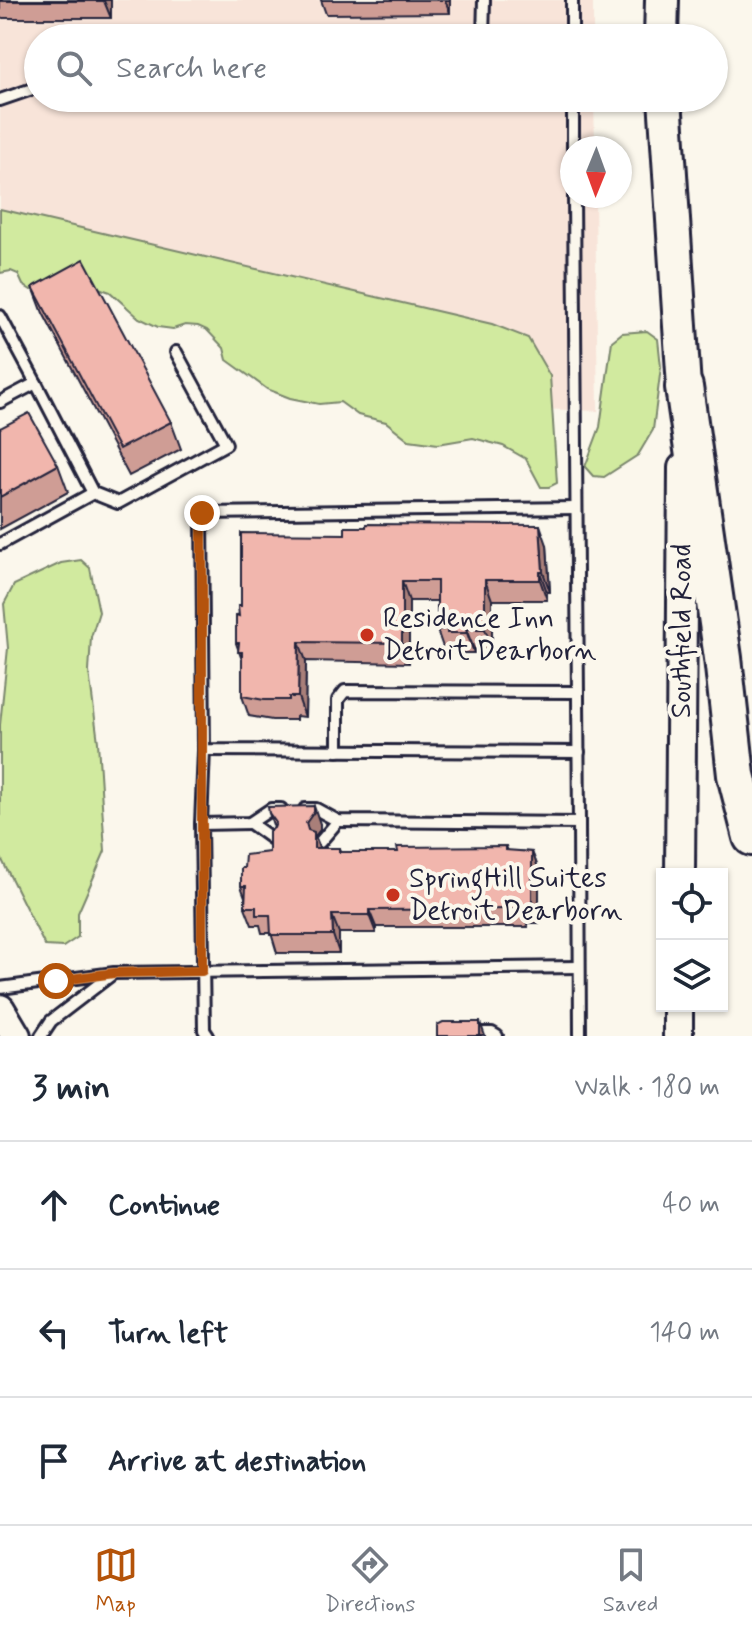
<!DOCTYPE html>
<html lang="en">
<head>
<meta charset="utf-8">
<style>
  :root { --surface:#fff; --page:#f6f6f7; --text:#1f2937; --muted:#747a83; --line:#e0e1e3; --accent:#b45309 }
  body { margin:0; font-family:Mynerve,sans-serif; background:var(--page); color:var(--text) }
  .controls { position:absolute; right:24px; bottom:24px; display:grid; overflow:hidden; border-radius:0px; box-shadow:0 2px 6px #0004 }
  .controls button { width:72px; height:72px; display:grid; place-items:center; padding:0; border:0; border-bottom:2px solid var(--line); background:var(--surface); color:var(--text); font:40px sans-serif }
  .compass { position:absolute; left:560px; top:136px; width:72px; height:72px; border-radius:50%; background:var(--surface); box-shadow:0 2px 6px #0004; rotate:181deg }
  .stop { position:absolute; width:24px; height:24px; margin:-18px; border:6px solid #b45309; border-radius:50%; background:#fff }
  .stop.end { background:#b45309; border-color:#fff; box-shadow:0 2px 8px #0008 }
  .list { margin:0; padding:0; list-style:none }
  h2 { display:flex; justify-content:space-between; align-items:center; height:104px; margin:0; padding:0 32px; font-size:34px }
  h2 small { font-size:26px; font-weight:400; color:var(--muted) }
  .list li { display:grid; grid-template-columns:52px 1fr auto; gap:24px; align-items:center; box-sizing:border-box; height:128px; padding:0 32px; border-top:2px solid var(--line) }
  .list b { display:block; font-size:30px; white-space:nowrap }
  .list em { font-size:26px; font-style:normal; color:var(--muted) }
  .icon { flex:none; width:44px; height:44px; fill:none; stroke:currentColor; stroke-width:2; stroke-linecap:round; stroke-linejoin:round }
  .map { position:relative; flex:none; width:752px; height:1036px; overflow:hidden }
  .search { position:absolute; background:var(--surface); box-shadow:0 2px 6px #0004; left:24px; right:24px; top:24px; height:88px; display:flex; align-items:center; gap:20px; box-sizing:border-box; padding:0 28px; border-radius:44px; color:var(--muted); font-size:30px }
  .sheet { height:488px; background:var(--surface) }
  nav { display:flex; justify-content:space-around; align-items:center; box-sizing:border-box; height:112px; border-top:2px solid var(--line); background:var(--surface); font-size:22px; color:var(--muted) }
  nav a { display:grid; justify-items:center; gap:4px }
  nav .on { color:var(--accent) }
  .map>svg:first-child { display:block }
  .built { fill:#f8e4d9 }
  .green { fill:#d1ea9f; stroke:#7a866d; stroke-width:2 }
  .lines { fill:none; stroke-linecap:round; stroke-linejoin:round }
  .lane-casing { stroke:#22223b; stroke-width:16 }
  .secondary-casing { stroke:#22223b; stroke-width:34 }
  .primary-casing { stroke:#22223b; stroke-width:38 }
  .highway-casing { stroke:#22223b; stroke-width:42 }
  .lane { stroke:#fbf7ec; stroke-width:10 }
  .secondary { stroke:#fbf7ec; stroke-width:28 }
  .primary { stroke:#fbf7ec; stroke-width:32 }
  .highway { stroke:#fbf7ec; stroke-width:36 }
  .wall { fill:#cf9d95; stroke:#22223b; stroke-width:2 }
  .shaded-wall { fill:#a97f79; stroke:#22223b; stroke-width:2 }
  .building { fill:#f1b6ad; stroke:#22223b; stroke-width:2 }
  .route { stroke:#b45309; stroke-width:10 }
  .poi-dot { fill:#c8321e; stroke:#fbf7ec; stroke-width:3 }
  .labels { text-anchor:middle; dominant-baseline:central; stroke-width:8; stroke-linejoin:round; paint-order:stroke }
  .poi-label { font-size:28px; fill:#22223b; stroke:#fbf7ec; text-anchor:start }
  .street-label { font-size:28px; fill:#22223b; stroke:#fbf7ec }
</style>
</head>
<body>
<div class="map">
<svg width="752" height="1036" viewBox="0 0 752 1036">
  <rect width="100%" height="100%" fill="#fbf7ec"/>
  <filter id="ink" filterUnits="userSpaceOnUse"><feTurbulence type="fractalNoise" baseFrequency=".0125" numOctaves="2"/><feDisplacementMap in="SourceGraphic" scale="16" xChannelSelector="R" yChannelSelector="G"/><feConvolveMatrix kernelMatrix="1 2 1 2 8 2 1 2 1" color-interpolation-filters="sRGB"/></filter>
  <g filter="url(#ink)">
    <path class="built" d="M 0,0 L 593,0 L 593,38 L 38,38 L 38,98 L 594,98 L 595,148 L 572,148 L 572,196 L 595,196 L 598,411 L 538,409 L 0,227 Z"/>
    <g class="green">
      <path d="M 0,209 L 492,324 L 528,338 L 550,376 L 557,483 L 549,487 L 541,487 L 526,459 L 503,446 L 473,438 L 438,444 L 409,440 L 386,422 L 358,415 L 340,402 L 319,404 L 290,398 L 267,389 L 227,360 L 224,348 L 207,330 L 198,326 L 185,325 L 173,329 L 158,327 L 139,318 L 110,292 L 90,285 L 31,290 L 23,285 L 18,274 L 11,271 L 0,273 Z"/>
      <path d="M 647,331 L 658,339 L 661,367 L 653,430 L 638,455 L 604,477 L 593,476 L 585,467 L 600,427 L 612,341 L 622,333 Z"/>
      <path d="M 81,560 L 90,568 L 99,612 L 91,637 L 89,672 L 98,742 L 105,851 L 78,913 L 78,937 L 63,947 L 45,946 L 0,856 L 0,725 L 8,648 L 4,604 L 14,585 L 61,563 Z"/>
    </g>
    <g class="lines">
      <defs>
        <g id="lane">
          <path d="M 572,0 L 572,38"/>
          <path d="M 483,38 L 484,0"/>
          <path d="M 573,98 L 573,148"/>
          <path d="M 0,100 L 38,87"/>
          <path d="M 574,196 L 579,823"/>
          <path d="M 0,316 L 36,383 L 0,402"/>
          <path d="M 93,493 L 118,503 L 226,444 L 176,352"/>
          <path d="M 576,508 L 202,513 L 204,750 L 579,752"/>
          <path d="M 0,544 L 93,493 L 36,383"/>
          <path d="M 338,751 L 338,700 L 345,691 L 578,692"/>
          <path d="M 305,809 L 316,809 L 338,821 L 579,823 L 580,1036"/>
          <path d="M 250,823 L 275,841"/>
          <path d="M 201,824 L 204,750"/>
          <path d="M 320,842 L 338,821"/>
          <path d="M 0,988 L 114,973 L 578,967"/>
          <path d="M 472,1033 L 492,1033 L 497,1036"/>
          <path d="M 41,1036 L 51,1021 L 111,975"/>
          <path d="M 208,1036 L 204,1030 L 201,824 L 250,823 L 271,809 L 281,809"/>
        </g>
        <g id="secondary">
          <path d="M 680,874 L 683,468"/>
          <path d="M 0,1009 L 16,1036"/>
          <path d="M 678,1036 L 678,1006"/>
        </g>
        <g id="primary">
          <path d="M 661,38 L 662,0"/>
          <path d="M 665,98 L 684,387"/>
        </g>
        <path id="highway" d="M 684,387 L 723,658 L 736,775 L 752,837"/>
      </defs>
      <use href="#lane" class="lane-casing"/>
      <use href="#secondary" class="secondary-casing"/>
      <use href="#primary" class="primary-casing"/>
      <use href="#highway" class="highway-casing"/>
      <use href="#lane" class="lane"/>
      <use href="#secondary" class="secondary"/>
      <use href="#primary" class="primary"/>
      <use href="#highway" class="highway"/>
    </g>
    <g class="wall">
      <rect x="0" y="0" width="111" height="18"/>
      <path d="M 321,0 L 450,0 L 450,13 L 326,14 Z"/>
      <path d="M 33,287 L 171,422 L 181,449 L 129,476 L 43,313 Z"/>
      <path d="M 0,428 L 58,465 L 68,492 L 0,529 Z"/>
      <path d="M 547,545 L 550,592 L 547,592 L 547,600 L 492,600 L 492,649 L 474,649 L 474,653 L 454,653 L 453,649 L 444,650 L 437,630 L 437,601 L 409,601 L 409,663 L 306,661 L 305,717 L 296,716 L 296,720 L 272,720 L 249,716 L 242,696 L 242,660 L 236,643 L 236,615 Z"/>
      <path d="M 269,813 L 320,824 L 320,830 L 315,836 L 320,848 L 339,848 L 340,852 L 398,852 L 506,846 L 508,851 L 532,852 L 539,870 L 539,923 L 528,923 L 528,927 L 376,927 L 376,933 L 339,933 L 339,953 L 277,953 L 271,933 L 262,933 L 260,925 L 252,925 L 245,907 L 245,897 L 241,886 L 244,868 L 269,852 L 274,828 Z"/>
    </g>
    <g class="shaded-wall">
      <path d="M 104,0 L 111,0 L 111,18 L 104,1 Z"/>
      <path d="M 445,0 L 450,0 L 450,13 Z"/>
      <path d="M 540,525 L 547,545 L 550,592 L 543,572 Z"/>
      <path d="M 540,572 L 547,592 L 547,600 L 540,580 Z"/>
      <path d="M 485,580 L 492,600 L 492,649 L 485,629 Z"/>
      <path d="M 402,581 L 409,601 L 409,663 L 402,643 Z"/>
      <path d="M 466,629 L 474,649 L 474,653 L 467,633 Z"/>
      <path d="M 299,642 L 306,661 L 305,717 L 298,697 Z"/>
      <path d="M 314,806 L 320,824 L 320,830 L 315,836 L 320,850 L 314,848 L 306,823 Z"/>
      <path d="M 532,852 L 539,870 L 539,923 L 532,905 Z"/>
      <path d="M 522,905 L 528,923 L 528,927 L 522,909 Z"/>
      <path d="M 369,910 L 376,927 L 376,933 L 369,915 Z"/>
      <path d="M 332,915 L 339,933 L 339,953 L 333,935 Z"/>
      <path d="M 480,1022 L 485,1036 L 480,1036 Z"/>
    </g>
    <g class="building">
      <rect x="0" y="0" width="104" height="1"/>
      <path d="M 84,259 L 171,422 L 119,449 L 33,287 Z"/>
      <path d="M 29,413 L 58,465 L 0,497 L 0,428 Z"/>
      <path d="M 366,524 L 540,525 L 543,572 L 540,572 L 540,580 L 485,580 L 485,629 L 466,629 L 467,633 L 447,633 L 447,629 L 437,630 L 437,581 L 402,581 L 402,643 L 299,642 L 298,697 L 289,697 L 289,700 L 264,700 L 242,696 L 242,652 L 238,652 L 239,643 L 236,643 L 236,615 L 239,616 L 238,606 L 241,606 L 241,533 L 345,534 L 345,527 L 366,527 Z"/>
      <path d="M 314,806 L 314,812 L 306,823 L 308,830 L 314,832 L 314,848 L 339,848 L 339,852 L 398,852 L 397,847 L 506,846 L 506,850 L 532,852 L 532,905 L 522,905 L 522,909 L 369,910 L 369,915 L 332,915 L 333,935 L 271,935 L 270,915 L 256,915 L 256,907 L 245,907 L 246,886 L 241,886 L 241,868 L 244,868 L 245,855 L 269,852 L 269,831 L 274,828 L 276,823 L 269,813 L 268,807 Z"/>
      <path d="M 443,1022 L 480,1022 L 480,1036 L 437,1036 L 437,1025 Z"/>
    </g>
  </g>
  <g class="lines" filter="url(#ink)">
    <path class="route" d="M 56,981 L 114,973 L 202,971 L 202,513"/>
  </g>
  <g class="poi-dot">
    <circle cx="367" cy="635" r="8"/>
    <circle cx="393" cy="895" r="8"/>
  </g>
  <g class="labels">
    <g class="poi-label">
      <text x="383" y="619">Residence Inn<tspan x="383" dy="32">Detroit Dearborn</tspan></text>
      <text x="409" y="879">SpringHill Suites<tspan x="409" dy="32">Detroit Dearborn</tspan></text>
    </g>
    <g class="street-label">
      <text transform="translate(682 631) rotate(-90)">Southfield Road</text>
    </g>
  </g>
</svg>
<div class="controls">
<button><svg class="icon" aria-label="locate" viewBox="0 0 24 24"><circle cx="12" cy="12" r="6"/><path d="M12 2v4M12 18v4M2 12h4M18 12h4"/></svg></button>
<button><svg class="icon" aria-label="layers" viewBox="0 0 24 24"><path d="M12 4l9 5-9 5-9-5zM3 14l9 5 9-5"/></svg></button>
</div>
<svg class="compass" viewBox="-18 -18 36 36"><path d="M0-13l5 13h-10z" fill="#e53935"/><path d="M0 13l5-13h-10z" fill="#747a83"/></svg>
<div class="stop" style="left:56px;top:981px"></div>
<div class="stop end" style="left:202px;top:513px"></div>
<div class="search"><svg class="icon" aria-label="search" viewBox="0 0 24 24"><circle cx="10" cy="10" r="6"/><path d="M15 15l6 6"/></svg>Search here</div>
</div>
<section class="sheet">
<h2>3 min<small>Walk · 180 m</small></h2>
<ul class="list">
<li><svg class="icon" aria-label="ahead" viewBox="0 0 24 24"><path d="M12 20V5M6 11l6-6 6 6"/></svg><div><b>Continue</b></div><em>40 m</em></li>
<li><svg class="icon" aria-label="left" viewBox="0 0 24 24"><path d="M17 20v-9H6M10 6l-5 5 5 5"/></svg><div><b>Turn left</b></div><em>140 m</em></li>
<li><svg class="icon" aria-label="arrive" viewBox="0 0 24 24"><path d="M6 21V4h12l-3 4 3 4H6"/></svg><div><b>Arrive at destination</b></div></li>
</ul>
</section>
<nav>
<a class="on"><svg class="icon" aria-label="map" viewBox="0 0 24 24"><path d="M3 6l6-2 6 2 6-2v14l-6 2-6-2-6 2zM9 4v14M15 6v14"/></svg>Map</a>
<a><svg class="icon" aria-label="directions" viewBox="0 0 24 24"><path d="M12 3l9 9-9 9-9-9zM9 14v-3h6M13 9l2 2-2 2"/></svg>Directions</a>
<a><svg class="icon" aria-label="saved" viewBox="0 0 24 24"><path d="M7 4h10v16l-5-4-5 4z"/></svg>Saved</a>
</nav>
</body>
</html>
